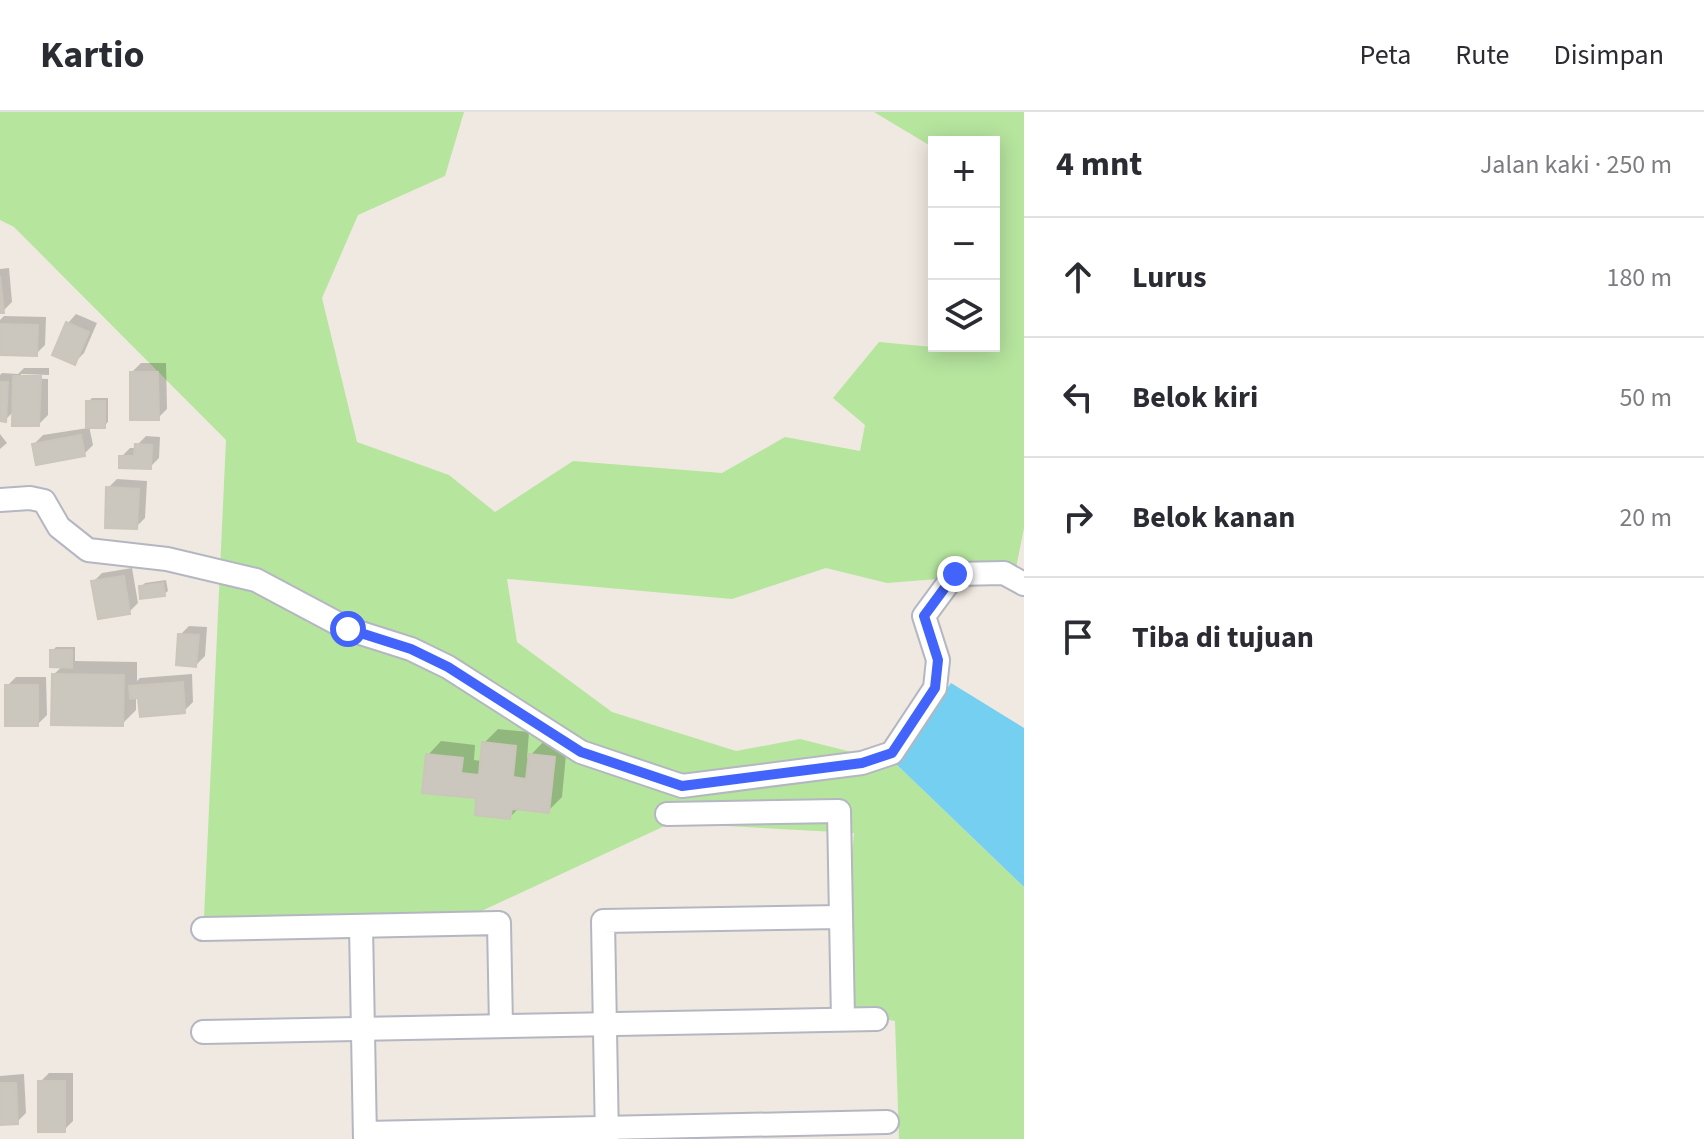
<!DOCTYPE html>
<html lang="id">
<head>
<meta charset="utf-8">
<style>
  :root { --surface:#fff; --page:#f7f7f7; --text:#2b2b33; --muted:#7c7c81; --line:#e1e1e2 }
  body { margin:0; font-family:"Source Sans 3",sans-serif; background:var(--page); color:var(--text) }
  .controls { position:absolute; right:24px; top:24px; display:grid; overflow:hidden; border-radius:0px; box-shadow:0 4px 20px #0003 }
  .controls button { width:72px; height:72px; display:grid; place-items:center; padding:0; border:0; border-bottom:2px solid var(--line); background:var(--surface); color:var(--text); font:40px sans-serif }
  .stop { position:absolute; width:24px; height:24px; margin:-18px; border:6px solid #4264fb; border-radius:50%; background:#fff }
  .stop.end { background:#4264fb; border-color:#fff; box-shadow:0 2px 8px #0008 }
  .list { margin:0; padding:0; list-style:none }
  h2 { display:flex; justify-content:space-between; align-items:center; height:104px; margin:0; padding:0 32px; font-size:34px }
  h2 small { font-size:26px; font-weight:400; color:var(--muted) }
  .list li { display:grid; grid-template-columns:52px 1fr auto; gap:24px; align-items:center; box-sizing:border-box; height:120px; padding:0 32px; border-top:2px solid var(--line) }
  .list b { display:block; font-size:30px; white-space:nowrap }
  .list em { font-size:26px; font-style:normal; color:var(--muted) }
  .icon { flex:none; width:44px; height:44px; fill:none; stroke:currentColor; stroke-width:2; stroke-linecap:round; stroke-linejoin:round }
  .map { position:relative; flex:none; width:1024px; height:1027px; overflow:hidden }
  header { display:flex; align-items:center; gap:48px; box-sizing:border-box; height:112px; padding:0 40px; background:var(--surface); border-bottom:2px solid var(--line) }
  header strong { font-size:38px }
  nav { display:flex; gap:44px; margin-inline-start:auto; font-size:28px }
  main { display:flex }
  aside { flex:1; background:var(--surface) }
  .map>svg:first-child { display:block }
  .green { fill:#b6e59e }
  .water { fill:#75cff0 }
  .shadow { fill:#0003 }
  .building { fill:#cbc7bf; stroke:#cbc5ba; stroke-width:2 }
  .lines { fill:none; stroke-linecap:round; stroke-linejoin:round }
  .minor-casing { stroke:#b4b7c1; stroke-width:26 }
  .minor { stroke:#fff; stroke-width:22 }
  .route { stroke:#4264fb; stroke-width:10 }
</style>
</head>
<body>
<header>
<strong>Kartio</strong>
<nav><a>Peta</a><a>Rute</a><a>Disimpan</a></nav>
</header>
<main>
<div class="map">
<svg width="1024" height="1027" viewBox="0 0 1024 1027">
  <rect width="100%" height="100%" fill="#efe9e1"/>
  <path class="green" d="M 0,0 L 464,0 L 445,64 L 358,103 L 322,186 L 357,330 L 449,363 L 495,400 L 573,349 L 722,361 L 785,325 L 860,339 L 865,313 L 833,286 L 879,230 L 955,237 L 957,234 L 994,234 L 994,30 L 934,30 L 934,36 L 874,0 L 1024,0 L 1024,416 L 1015,461 L 887,471 L 826,456 L 732,487 L 507,467 L 517,530 L 612,600 L 736,639 L 800,627 L 895,651 L 1024,775 L 1024,1027 L 899,1027 L 895,909 L 837,900 L 854,721 L 671,711 L 449,814 L 203,827 L 226,328 L 14,115 L 0,108 Z"/>
  <path class="water" d="M 951,571 L 1024,616 L 1024,775 L 895,651 Z"/>
  <g class="shadow">
    <path d="M 9,156 L 12,190 L 3,199 L 0,199 L 0,157 Z"/>
    <path d="M 76,202 L 97,211 L 84,241 L 75,250 L 68,211 Z"/>
    <path d="M 4,204 L 46,205 L 45,233 L 36,242 L 0,241 L 0,208 Z"/>
    <path d="M 141,251 L 166,251 L 167,297 L 158,306 L 132,260 Z"/>
    <path d="M 24,256 L 49,256 L 49,263 L 21,262 L 21,266 L 48,267 L 48,303 L 39,312 L 14,299 L 5,308 L 0,307 L 0,263 L 2,261 L 18,262 Z"/>
    <path d="M 92,286 L 108,286 L 108,310 L 104,314 L 89,314 L 93,333 L 84,342 L 34,332 L 43,323 L 88,316 L 88,290 Z"/>
    <path d="M 0,322 L 7,331 L 0,337 Z"/>
    <path d="M 146,324 L 160,325 L 159,346 L 150,355 L 121,345 L 130,336 L 136,336 L 137,333 Z"/>
    <path d="M 117,367 L 147,369 L 145,406 L 136,415 L 108,376 Z"/>
    <path d="M 132,456 L 138,491 L 129,500 L 93,470 L 102,461 Z"/>
    <path d="M 166,468 L 168,479 L 164,482 L 141,475 L 145,471 Z"/>
    <path d="M 189,514 L 207,515 L 205,544 L 196,553 L 180,523 Z"/>
    <path d="M 56,535 L 75,535 L 75,549 L 137,550 L 137,569 L 140,566 L 192,562 L 193,590 L 184,599 L 136,578 L 136,598 L 122,612 L 54,562 L 63,554 L 52,539 Z"/>
    <path d="M 16,565 L 46,565 L 47,603 L 38,612 L 7,574 Z"/>
    <path d="M 498,617 L 529,620 L 527,647 L 544,629 L 567,632 L 562,685 L 548,699 L 519,696 L 510,705 L 479,684 L 428,643 L 441,629 L 475,633 L 474,648 L 482,649 L 484,631 Z"/>
    <path d="M 49,961 L 73,961 L 73,1009 L 64,1018 L 40,970 Z"/>
    <path d="M 24,962 L 26,1001 L 17,1010 L 0,1011 L 0,964 Z"/>
  </g>
  <g class="building">
    <path d="M 0,164 L 4,201 L 0,201 Z"/>
    <path d="M 66,210 L 89,220 L 75,253 L 52,243 Z"/>
    <path d="M 0,212 L 38,213 L 37,244 L 0,243 Z"/>
    <path d="M 130,260 L 158,260 L 159,308 L 130,308 Z"/>
    <path d="M 13,264 L 41,264 L 39,314 L 12,314 Z"/>
    <path d="M 0,270 L 8,270 L 6,310 L 0,309 Z"/>
    <rect x="86" y="289" width="19" height="27"/>
    <path d="M 81,323 L 85,344 L 36,353 L 32,332 Z"/>
    <path d="M 135,332 L 152,333 L 151,357 L 119,356 L 119,344 L 134,344 Z"/>
    <path d="M 106,375 L 139,377 L 137,417 L 105,416 Z"/>
    <path d="M 124,464 L 130,502 L 98,507 L 91,469 Z"/>
    <path d="M 163,471 L 165,484 L 140,487 L 139,474 Z"/>
    <path d="M 178,522 L 199,523 L 196,555 L 176,553 Z"/>
    <path d="M 50,538 L 72,538 L 72,556 L 50,555 Z"/>
    <path d="M 52,562 L 124,563 L 123,614 L 51,613 Z"/>
    <path d="M 183,570 L 185,601 L 140,605 L 138,586 L 130,587 L 129,574 Z"/>
    <rect x="5" y="573" width="33" height="41"/>
    <path d="M 482,630 L 516,634 L 513,665 L 526,667 L 529,642 L 555,645 L 549,701 L 512,697 L 510,707 L 475,703 L 476,686 L 422,681 L 426,642 L 463,646 L 461,661 L 479,663 Z"/>
    <rect x="38" y="969" width="27" height="51"/>
    <path d="M 0,971 L 16,971 L 18,1012 L 0,1013 Z"/>
  </g>
  <g class="lines">
    <defs>
      <g id="minor">
        <path d="M 0,388 L 30,386 L 44,389 L 59,415 L 88,438 L 167,447 L 256,468 L 348,517 L 411,537 L 448,555 L 581,640 L 682,674 L 862,651 L 892,641 L 935,576 L 938,548 L 924,504 L 955,462 L 1004,461 L 1024,472"/>
        <path d="M 667,702 L 839,699 L 841,805"/>
        <path d="M 361,814 L 365,1027"/>
        <path d="M 203,817 L 499,811 L 501,914"/>
        <path d="M 203,920 L 876,907"/>
        <path d="M 365,1021 L 887,1010"/>
        <path d="M 607,1027 L 603,809 L 841,805 L 843,907"/>
      </g>
    </defs>
    <use href="#minor" class="minor-casing"/>
    <use href="#minor" class="minor"/>
  </g>
  <g class="lines">
    <path class="route" d="M 348,517 L 411,537 L 448,555 L 581,640 L 682,674 L 862,651 L 892,641 L 935,576 L 938,548 L 924,504 L 955,462"/>
  </g>
</svg>
<div class="controls">
<button>+</button>
<button>−</button>
<button><svg class="icon" aria-label="layers" viewBox="0 0 24 24"><path d="M12 4l9 5-9 5-9-5zM3 14l9 5 9-5"/></svg></button>
</div>
<div class="stop" style="left:348px;top:517px"></div>
<div class="stop end" style="left:955px;top:462px"></div>
</div>
<aside>
<h2>4 mnt<small>Jalan kaki · 250 m</small></h2>
<ul class="list">
<li><svg class="icon" aria-label="ahead" viewBox="0 0 24 24"><path d="M12 20V5M6 11l6-6 6 6"/></svg><div><b>Lurus</b></div><em>180 m</em></li>
<li><svg class="icon" aria-label="left" viewBox="0 0 24 24"><path d="M17 20v-9H6M10 6l-5 5 5 5"/></svg><div><b>Belok kiri</b></div><em>50 m</em></li>
<li><svg class="icon" aria-label="right" viewBox="0 0 24 24"><path d="M7 20v-9h11M14 6l5 5-5 5"/></svg><div><b>Belok kanan</b></div><em>20 m</em></li>
<li><svg class="icon" aria-label="arrive" viewBox="0 0 24 24"><path d="M6 21V4h12l-3 4 3 4H6"/></svg><div><b>Tiba di tujuan</b></div></li>
</ul>
</aside>
</main>
</body>
</html>
